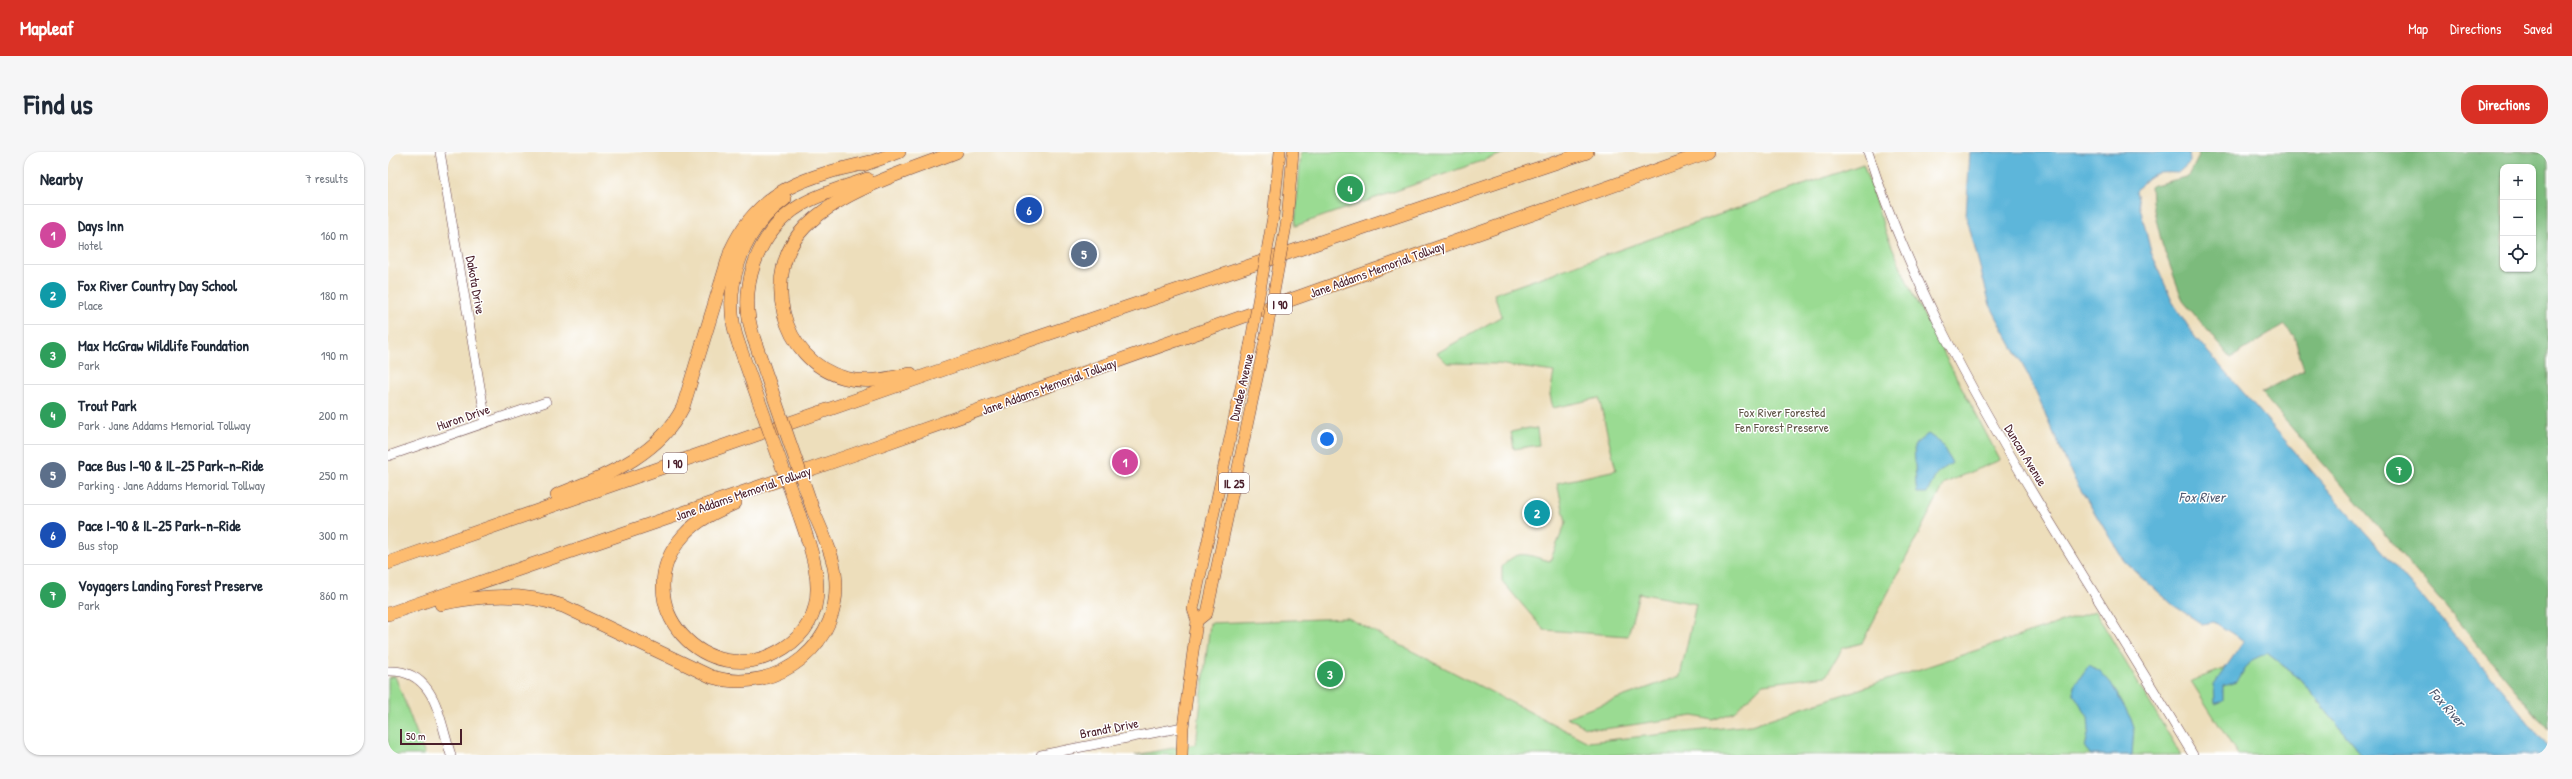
<!DOCTYPE html>
<html lang="en">
<head>
<meta charset="utf-8">
<style>
  :root { --surface:#fff; --page:#f6f6f7; --text:#1f2937; --muted:#747a83; --line:#e0e1e3; --accent:#d93025 }
  body { margin:0; font-family:"Patrick Hand",sans-serif; background:var(--page); color:var(--text) }
  .controls { position:absolute; right:12px; top:12px; display:grid; overflow:hidden; border-radius:8px; box-shadow:0 1px 3px #0004 }
  .controls button { width:36px; height:36px; display:grid; place-items:center; padding:0; border:0; border-bottom:1px solid var(--line); background:var(--surface); color:var(--text); font:20px sans-serif }
  .scale { position:absolute; left:12px; bottom:10px; width:62px; box-sizing:border-box; padding-left:4px; border:2px solid #4a1f2b; border-top:0; font-size:11px; line-height:14px; white-space:nowrap; color:#4a1f2b; -webkit-text-stroke:3px #fff; paint-order:stroke }
  .you { position:absolute; left:939px; top:287px; width:14px; height:14px; margin:-10px; border:3px solid #fff; border-radius:50%; background:#1a73e8; box-shadow:0 0 0 6px #1a73e833 }
  .badge { display:grid; place-items:center; width:26px; height:26px; border-radius:50%; background:var(--accent); color:#fff; font-size:13px; font-weight:700 }
  .pin { position:absolute; translate:-50% -50%; border:2px solid #fff; box-shadow:0 1px 4px #0006 }
  .list { margin:0; padding:0; list-style:none }
  h2 { display:flex; justify-content:space-between; align-items:center; height:52px; margin:0; padding:0 16px; font-size:17px }
  h2 small { font-size:13px; font-weight:400; color:var(--muted) }
  .list li { display:grid; grid-template-columns:26px 1fr auto; gap:12px; align-items:center; box-sizing:border-box; height:60px; padding:0 16px; border-top:1px solid var(--line) }
  .list b { display:block; font-size:15px; white-space:nowrap }
  .list p { margin:0; font-size:13px; white-space:nowrap; color:var(--muted) }
  .list em { font-size:13px; font-style:normal; color:var(--muted) }
  .icon { flex:none; width:22px; height:22px; fill:none; stroke:currentColor; stroke-width:2; stroke-linecap:round; stroke-linejoin:round }
  .map { position:relative; flex:none; width:2160px; height:603px; overflow:hidden; border-radius:16px }
  header { display:flex; align-items:center; gap:24px; box-sizing:border-box; height:56px; padding:0 20px; background:var(--accent); color:#fff }
  header strong { font-size:19px }
  nav { display:flex; gap:22px; margin-inline-start:auto; font-size:14px }
  .intro { display:flex; align-items:center; justify-content:space-between; box-sizing:border-box; height:96px; padding:0 24px }
  h1 { margin:0; font-size:28px }
  .button { padding:10px 18px; border-radius:16px; background:var(--accent); color:#fff; font-size:14px; font-weight:700 }
  main { display:flex; gap:24px; padding:0 24px }
  aside { flex:1; background:var(--surface); border-radius:16px; box-shadow:0 1px 3px #0004 }
  .map>svg:first-child { display:block }
  .green { fill:#9adb92; stroke:#727d5e }
  .forest { fill:#7bbb7c; stroke:#626d54; fill-rule:evenodd }
  .water { fill:#5db6da; stroke:#546a82 }
  .lines { fill:none; stroke-linecap:round; stroke-linejoin:round }
  .minor-casing { stroke:#623c41; stroke-width:10 }
  .major-casing { stroke:#623c41; stroke-width:12 }
  .highway-casing { stroke:#623c41; stroke-width:14 }
  .minor { stroke:#fff; stroke-width:9 }
  .major { stroke:#fdbc70; stroke-width:11 }
  .highway { stroke:#fdbc70; stroke-width:13 }
  .major-bridge-casing { stroke:#623c41; stroke-width:12; stroke-linecap:butt }
  .highway-bridge-casing { stroke:#623c41; stroke-width:14; stroke-linecap:butt }
  .major-bridge { stroke:#fdbc70; stroke-width:11 }
  .highway-bridge { stroke:#fdbc70; stroke-width:13 }
  .labels { text-anchor:middle; dominant-baseline:central; stroke-width:3; stroke-linejoin:round; paint-order:stroke }
  .shield { fill:#fff; stroke:#80626b; stroke-width:1 }
  .shield-label { font-size:12px; font-weight:bold; fill:#4a1f2b }
  .street-label { font-size:13px; fill:#4a1f2b; stroke:#fff }
  .park-label { font-size:13px; fill:#62574a; stroke:#fff }
  .water-label { font-size:14px; font-style:italic; fill:#525b71; stroke:#fff }
</style>
</head>
<body>
<header>
<strong>Mapleaf</strong>
<nav><a>Map</a><a>Directions</a><a>Saved</a></nav>
</header>
<div class="intro"><h1>Find us</h1><a class="button">Directions</a></div>
<main>
<aside>
<h2>Nearby<small>7 results</small></h2>
<ul class="list">
<li><span class="badge" style="background:#d1479c">1</span><div><b>Days Inn</b><p>Hotel</p></div><em>160 m</em></li>
<li><span class="badge" style="background:#0f9aa8">2</span><div><b>Fox River Country Day School</b><p>Place</p></div><em>180 m</em></li>
<li><span class="badge" style="background:#2e9e5b">3</span><div><b>Max McGraw Wildlife Foundation</b><p>Park</p></div><em>190 m</em></li>
<li><span class="badge" style="background:#2e9e5b">4</span><div><b>Trout Park</b><p>Park · Jane Addams Memorial Tollway</p></div><em>200 m</em></li>
<li><span class="badge" style="background:#5c6f8a">5</span><div><b>Pace Bus I-90 &amp; IL-25 Park-n-Ride</b><p>Parking · Jane Addams Memorial Tollway</p></div><em>250 m</em></li>
<li><span class="badge" style="background:#1a4fb4">6</span><div><b>Pace I-90 &amp; IL-25 Park-n-Ride</b><p>Bus stop</p></div><em>300 m</em></li>
<li><span class="badge" style="background:#2e9e5b">7</span><div><b>Voyagers Landing Forest Preserve</b><p>Park</p></div><em>860 m</em></li>
</ul>
</aside>
<div class="map">
<svg width="2160" height="603" viewBox="0 0 2160 603">
  <rect width="100%" height="100%" fill="#fff"/>
  <filter id="ink" filterUnits="userSpaceOnUse"><feTurbulence type="fractalNoise" baseFrequency=".025" numOctaves="2"/><feDisplacementMap in="SourceGraphic" scale="8" xChannelSelector="R" yChannelSelector="G"/><feConvolveMatrix kernelMatrix="1 2 1 2 8 2 1 2 1" color-interpolation-filters="sRGB"/></filter>
  <filter id="wash" filterUnits="userSpaceOnUse"><feTurbulence type="fractalNoise" baseFrequency=".012" numOctaves="4" result="noise"/><feDisplacementMap in="SourceGraphic" scale="16" xChannelSelector="R" yChannelSelector="G"/><feGaussianBlur stdDeviation="0.9" result="paint"/><feColorMatrix in="noise" values="0 0 0 0 0 0 0 0 0 0 0 0 0 0 0 0 0 1.4 0 .05"/><feComposite in="paint" operator="in"/></filter>
  <g filter="url(#wash)">
    <rect width="100%" height="100%" fill="#eddebb"/>
    <g class="green">
      <path d="M 913,0 L 1120,0 L 907,74 Z"/>
      <path d="M 1475,12 L 1497,78 L 1524,141 L 1612,308 L 1557,331 L 1474,491 L 1455,496 L 1438,524 L 1375,532 L 1346,560 L 1325,568 L 1305,564 L 1216,577 L 1197,575 L 1179,565 L 1292,524 L 1308,452 L 1251,441 L 1240,484 L 1156,478 L 1114,429 L 1114,415 C 1131,395 1140,404 1162,409 L 1178,370 L 1169,331 L 1228,318 L 1211,246 L 1165,256 L 1162,243 L 1166,220 L 1110,212 L 1059,211 L 1049,201 L 1114,164 L 1106,142 Z"/>
      <path d="M 1141,276 L 1149,277 L 1151,293 L 1126,297 L 1123,280 Z"/>
      <path d="M 1707,459 L 1793,603 L 747,603 L 808,592 L 822,471 L 960,466 L 1200,590 L 1363,573 Z"/>
      <path d="M 1879,501 L 1912,527 L 1974,603 L 1850,603 L 1803,529 Z"/>
      <path d="M 7,524 L 37,603 L 0,603 L 0,526 Z"/>
    </g>
    <path class="forest" d="M 1810,0 L 2160,0 L 2160,577 L 1983,366 L 1873,241 L 1916,218 L 1906,184 L 1896,173 L 1843,206 L 1795,149 L 1774,92 L 1764,50 L 1763,34 L 1801,24 L 1811,4 ZM 2115,15 L 2145,15 L 2145,117 L 2115,117 Z"/>
    <g class="water">
      <path d="M 1582,0 L 1801,0 L 1802,10 L 1790,21 C 1767,20 1763,20 1748,39 L 1763,100 L 1784,149 L 1807,185 L 2113,536 L 2160,595 L 2160,603 L 1974,603 L 1912,527 L 1879,501 L 1864,508 L 1848,530 L 1835,534 L 1835,549 L 1827,552 L 1826,532 L 1856,489 L 1826,470 L 1814,472 L 1785,453 L 1736,409 L 1685,325 L 1641,225 L 1602,153 L 1578,63 Z"/>
      <path d="M 1540,282 L 1553,291 L 1564,311 L 1549,321 L 1539,341 L 1529,341 L 1528,334 L 1526,293 Z"/>
      <path d="M 1701,513 L 1712,519 L 1723,531 L 1743,567 L 1746,576 L 1744,603 L 1703,603 L 1697,596 L 1701,577 L 1700,565 L 1685,541 L 1686,534 Z"/>
    </g>
  </g>
  <g filter="url(#ink)">
    <g class="lines">
      <defs>
        <g id="minor">
          <path d="M 52,0 L 98,270"/>
          <path d="M 1480,0 C 1520,125 1583,238 1650,350 C 1701,434 1754,518 1805,603"/>
          <path d="M 0,304 L 158,250"/>
          <path d="M 0,519 C 48,517 51,567 63,603"/>
          <path d="M 653,603 L 795,575"/>
        </g>
        <g id="major">
          <path d="M 885,65 L 892,0"/>
          <path d="M 899,68 L 905,0"/>
          <path d="M 809,469 L 819,461 L 877,189"/>
          <path d="M 794,603 L 795,575 L 809,469 L 805,457 L 862,194"/>
        </g>
        <g id="highway">
          <path d="M 475,13 L 511,0"/>
          <path d="M 366,187 C 349,138 368,80 413,53 C 433,41 457,35 479,27"/>
          <path d="M 351,193 C 332,141 352,79 397,47"/>
          <path d="M 523,222 C 501,226 479,232 457,226 C 392,209 372,121 417,75 C 454,37 521,19 568,0"/>
          <path d="M 169,343 C 218,323 271,304 295,255 L 343,98 C 371,36 421,24 482,10"/>
          <path d="M 347,351 C 329,359 309,368 296,383 C 235,450 319,545 396,496 C 448,463 427,408 411,362"/>
          <path d="M 0,411 L 574,211 L 1199,0"/>
          <path d="M 53,452 C 95,443 133,440 175,454 L 324,525 C 390,544 457,491 447,421 C 444,399 433,378 425,358"/>
          <path d="M 0,462 L 464,303 L 1320,0"/>
        </g>
      </defs>
      <use href="#minor" class="minor-casing"/>
      <use href="#major" class="major-casing"/>
      <use href="#highway" class="highway-casing"/>
      <use href="#minor" class="minor"/>
      <use href="#major" class="major"/>
      <use href="#highway" class="highway"/>
      <defs>
        <g id="major-bridge">
          <path d="M 877,189 L 899,68"/>
          <path d="M 862,194 L 885,65"/>
        </g>
        <g id="highway-bridge">
          <path d="M 366,187 L 425,358"/>
          <path d="M 351,193 L 411,362"/>
        </g>
      </defs>
      <use href="#major-bridge" class="major-bridge-casing"/>
      <use href="#highway-bridge" class="highway-bridge-casing"/>
      <use href="#major-bridge" class="major-bridge"/>
      <use href="#highway-bridge" class="highway-bridge"/>
    </g>
  </g>
  <g class="labels">
    <g class="shield">
      <rect x="880" y="142" width="24" height="20" rx="3"/>
      <rect x="275" y="301" width="24" height="20" rx="3"/>
      <rect x="831" y="321" width="30" height="20" rx="3"/>
    </g>
    <g class="shield-label">
      <text x="892" y="152">I 90</text>
      <text x="287" y="311">I 90</text>
      <text x="846" y="331">IL 25</text>
    </g>
    <g class="street-label">
      <text transform="translate(989 117) rotate(-20)">Jane Addams Memorial Tollway</text>
      <text transform="translate(88 133) rotate(80)">Dakota Drive</text>
      <text transform="translate(661 234) rotate(-20)">Jane Addams Memorial Tollway</text>
      <text transform="translate(853 235) rotate(-77)">Dundee Avenue</text>
      <text transform="translate(75 265) rotate(-19)">Huron Drive</text>
      <text transform="translate(1638 303) rotate(59)">Duncan Avenue</text>
      <text transform="translate(355 341) rotate(-19)">Jane Addams Memorial Tollway</text>
      <text transform="translate(721 576) rotate(-11)">Brandt Drive</text>
    </g>
    <g class="park-label">
      <text x="1394" y="260">Fox River Forested<tspan x="1394" dy="15">Fen Forest Preserve</tspan></text>
    </g>
    <g class="water-label">
      <text x="1814" y="344">Fox River</text>
      <text transform="translate(2060 555) rotate(49)">Fox River</text>
    </g>
  </g>
</svg>
<div class="controls">
<button>+</button>
<button>−</button>
<button><svg class="icon" aria-label="locate" viewBox="0 0 24 24"><circle cx="12" cy="12" r="6"/><path d="M12 2v4M12 18v4M2 12h4M18 12h4"/></svg></button>
</div>
<div class="scale">50 m</div>
<div class="you"></div>
<div class="pin badge" style="left:737px;top:310px;background:#d1479c">1</div>
<div class="pin badge" style="left:1149px;top:361px;background:#0f9aa8">2</div>
<div class="pin badge" style="left:942px;top:522px;background:#2e9e5b">3</div>
<div class="pin badge" style="left:962px;top:37px;background:#2e9e5b">4</div>
<div class="pin badge" style="left:696px;top:102px;background:#5c6f8a">5</div>
<div class="pin badge" style="left:641px;top:58px;background:#1a4fb4">6</div>
<div class="pin badge" style="left:2011px;top:318px;background:#2e9e5b">7</div>
</div>
</main>
</body>
</html>
